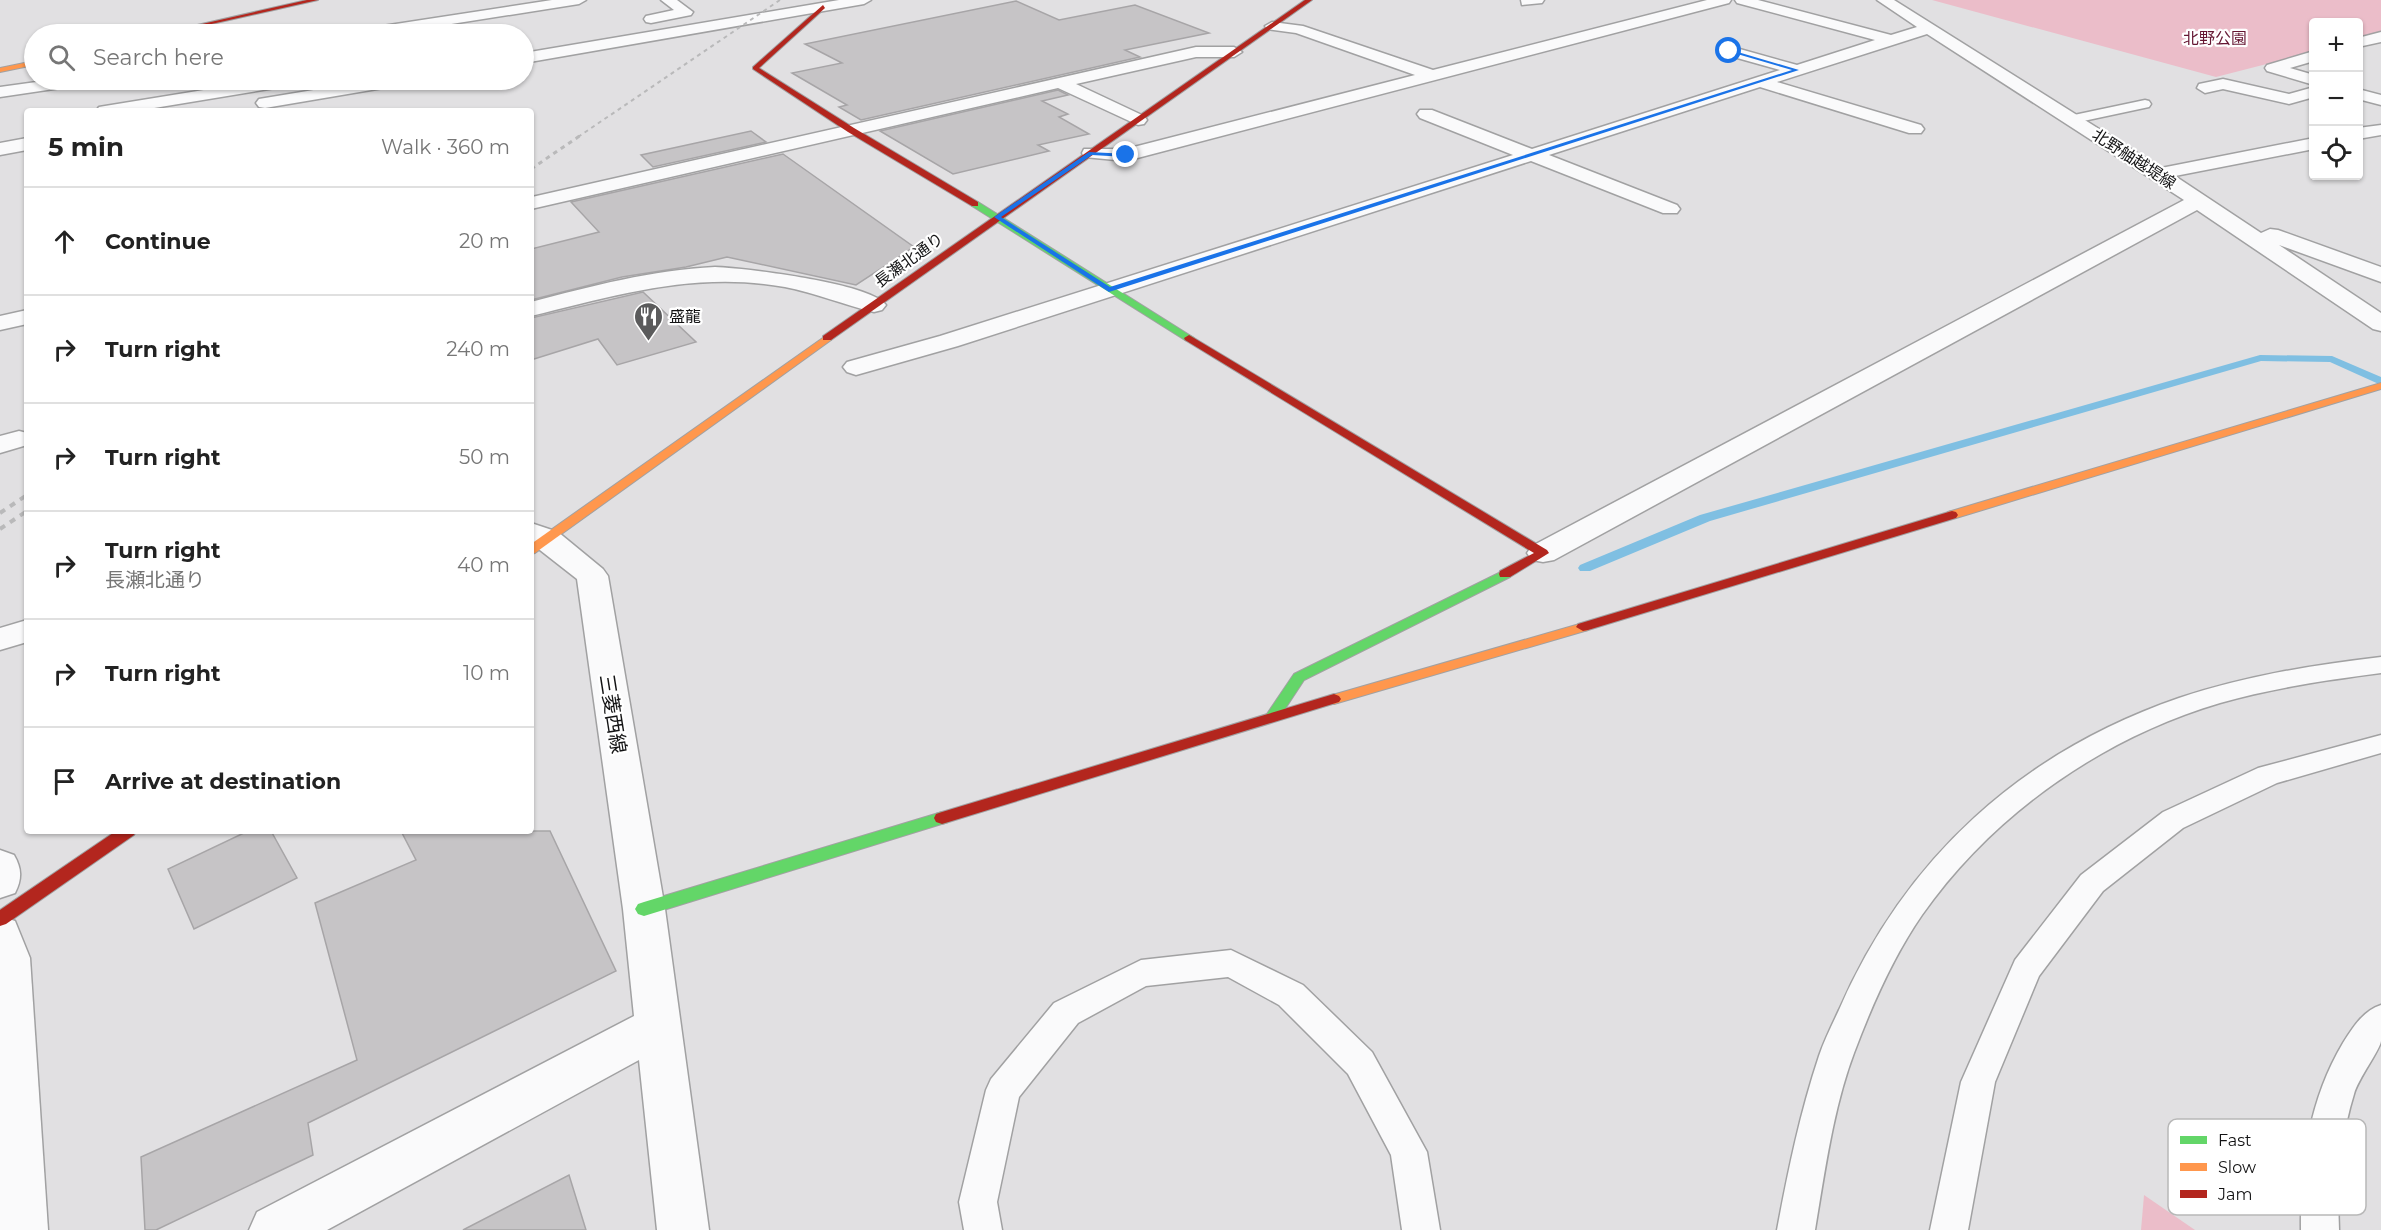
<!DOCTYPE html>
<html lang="en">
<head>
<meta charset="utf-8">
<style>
  :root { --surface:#fff; --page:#f6f6f6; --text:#222; --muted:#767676; --line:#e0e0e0 }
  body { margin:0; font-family:Montserrat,"Noto Sans JP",sans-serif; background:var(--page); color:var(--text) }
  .controls { position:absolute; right:18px; top:18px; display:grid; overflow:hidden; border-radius:6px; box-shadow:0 2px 4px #0004 }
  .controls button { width:54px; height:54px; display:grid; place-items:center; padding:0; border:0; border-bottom:2px solid var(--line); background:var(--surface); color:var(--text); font:30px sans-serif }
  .stop { position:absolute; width:18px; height:18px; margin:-14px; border:4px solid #1a73e8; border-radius:50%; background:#fff }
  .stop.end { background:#1a73e8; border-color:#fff; box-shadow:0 2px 6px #0008 }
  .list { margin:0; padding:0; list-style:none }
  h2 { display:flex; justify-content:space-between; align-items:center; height:78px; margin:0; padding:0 24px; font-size:26px }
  h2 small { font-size:20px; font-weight:400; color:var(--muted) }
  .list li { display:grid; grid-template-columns:39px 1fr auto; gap:18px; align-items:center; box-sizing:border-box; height:108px; padding:0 24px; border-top:2px solid var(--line) }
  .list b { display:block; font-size:22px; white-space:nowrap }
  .list p { margin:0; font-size:20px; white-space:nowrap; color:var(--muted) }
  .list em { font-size:20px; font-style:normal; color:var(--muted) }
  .icon { flex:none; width:33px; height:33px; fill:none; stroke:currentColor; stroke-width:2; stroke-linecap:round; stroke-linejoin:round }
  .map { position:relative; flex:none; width:2381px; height:1230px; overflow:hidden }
  .search { position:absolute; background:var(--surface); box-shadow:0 2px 4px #0004; left:24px; top:24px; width:510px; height:66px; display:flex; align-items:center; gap:15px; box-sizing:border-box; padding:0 21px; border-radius:33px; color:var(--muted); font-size:22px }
  .panel { position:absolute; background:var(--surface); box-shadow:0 2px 4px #0004; left:24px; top:108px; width:510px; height:726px; border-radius:6px }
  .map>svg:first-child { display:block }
  .green { fill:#ebbdc9 }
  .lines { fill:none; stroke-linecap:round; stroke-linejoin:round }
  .stream { fill:#7fbfe2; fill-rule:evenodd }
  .building { fill:#c6c4c6; stroke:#a7a5a7; stroke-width:1.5 }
  .lane-casing { stroke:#a1a1a2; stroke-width:3 }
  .street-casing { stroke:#a1a1a2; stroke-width:3 }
  .fast-casing { stroke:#a1a1a2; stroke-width:2 }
  .slow-casing { stroke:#a1a1a2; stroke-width:2 }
  .jam-casing { stroke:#a1a1a2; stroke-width:2 }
  .lane { fill:#fafafb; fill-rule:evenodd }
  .street { fill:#fafafb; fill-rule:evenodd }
  .fast { fill:#63d668; fill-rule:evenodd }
  .slow { fill:#ff974d; fill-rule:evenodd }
  .jam { fill:#b3261e; fill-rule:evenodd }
  .rail-far2 { stroke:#b9b9ba; stroke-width:2; stroke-dasharray:4 4; stroke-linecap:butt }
  .rail-far1 { stroke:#b9b9ba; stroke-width:3; stroke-dasharray:4.5 4.5; stroke-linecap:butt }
  .rail { stroke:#b9b9ba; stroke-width:4; stroke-dasharray:6 6; stroke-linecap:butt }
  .route { fill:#1a73e8 }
  .labels { text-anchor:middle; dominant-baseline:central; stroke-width:4.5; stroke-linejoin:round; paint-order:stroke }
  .far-park-label { font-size:16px; fill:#651632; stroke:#fff }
  .far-street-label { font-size:16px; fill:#131314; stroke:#fff }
  .far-poi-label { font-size:16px; fill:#131314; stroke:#fff; text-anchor:start }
  .street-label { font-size:20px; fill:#131314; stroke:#fff }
  .key { fill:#fff; stroke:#b8b8b8; stroke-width:1.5 }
  .key-label { font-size:16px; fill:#131314 }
</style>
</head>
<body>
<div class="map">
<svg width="2381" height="1230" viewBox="0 0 2381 1230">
  <rect width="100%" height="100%" fill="#e1e0e2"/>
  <g class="green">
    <path d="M 1932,0 L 2381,0 L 2381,34 L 2359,40 L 2358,22 L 2314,22 L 2313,52 L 2216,77 Z"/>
    <path d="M 2144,1195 L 2195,1230 L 2141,1230 Z"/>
  </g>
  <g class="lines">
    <path class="stream" d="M 2260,355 L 2332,356 L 2381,377 L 2381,385 L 2330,362 L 2261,361 L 1710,521 L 1590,571 L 1580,571 L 1578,568 L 1580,565 L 1700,515 Z"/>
  </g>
  <g class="building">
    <path d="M 1016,1 L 1059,20 L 1135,5 L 1209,33 L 1125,50 L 1140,57 L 861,120 L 839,107 L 847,105 L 792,73 L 842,63 L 805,44 Z"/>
    <path d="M 1058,90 L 1068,95 L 1042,101 L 1068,114 L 1059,117 L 1089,134 L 1038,145 L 1049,151 L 953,174 L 880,131 Z"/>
    <path d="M 751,131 L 766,142 L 653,167 L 641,155 Z"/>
    <path d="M 783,154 L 914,247 L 856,285 L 727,257 L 686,267 L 622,277 L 531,300 L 531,249 L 599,232 L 571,202 Z"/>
    <path d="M 643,292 L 696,342 L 617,365 L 598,339 L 531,360 L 531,318 Z"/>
    <path d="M 248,831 L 271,831 L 297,878 L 194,929 L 168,869 Z"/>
    <path d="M 401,831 L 550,831 L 616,971 L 308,1123 L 313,1155 L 156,1230 L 145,1230 L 141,1157 L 357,1060 L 315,903 L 416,860 Z"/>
    <path d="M 569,1175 L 586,1230 L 463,1230 Z"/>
  </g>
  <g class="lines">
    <defs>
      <g id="lane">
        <path d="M 2145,100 L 2149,101 L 2151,104 L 2149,107 L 2074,123 L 2068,119 L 2074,115 Z"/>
        <path d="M 2381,657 L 2381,673 C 2327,680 2273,688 2220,703 C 2102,738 1993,814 1922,915 C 1893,957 1872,1005 1854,1053 C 1833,1109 1825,1171 1815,1230 L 1777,1230 C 1788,1171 1800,1113 1819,1056 C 1824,1041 1832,1025 1839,1010 C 1905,858 2022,752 2179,698 C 2245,676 2313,665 2381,657 Z"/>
        <path d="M 2381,735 L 2381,753 L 2277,783 L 2183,828 L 2103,891 L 2039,976 L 1995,1082 L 1968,1230 L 1930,1230 L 1961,1082 L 2015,960 L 2081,875 L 2163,812 L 2258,768 Z"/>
        <path d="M 1231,950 L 1303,985 L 1372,1052 L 1427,1152 L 1440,1230 L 1402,1230 L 1391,1155 L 1348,1074 L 1279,1005 L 1228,977 L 1146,986 L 1078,1023 L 1019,1097 L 997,1202 L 1002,1230 L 964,1230 L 959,1202 L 986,1090 L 991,1079 L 1054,1003 L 1141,960 Z"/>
        <path d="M 2381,1005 C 2381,1016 2381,1030 2381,1041 C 2380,1050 2358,1079 2354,1094 C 2340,1139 2337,1183 2339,1230 L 2301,1230 C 2300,1165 2309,1100 2343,1043 C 2353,1027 2363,1011 2381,1005 Z"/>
      </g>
      <g id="street">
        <path d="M 552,0 L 586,0 L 579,4 L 388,34 L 355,34 L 363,29 Z"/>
        <path d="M 661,0 L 677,0 L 693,12 L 691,15 L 651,23 L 646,22 L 644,19 L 646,16 L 674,10 Z"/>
        <path d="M 839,0 L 871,0 L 864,4 L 524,63 L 524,53 Z"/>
        <path d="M 1521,0 L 1544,0 L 1542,3 L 1522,5 Z"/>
        <path d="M 1707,0 L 1731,0 L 1729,3 L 1126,161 L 1084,157 L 1082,153 L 1084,149 L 1126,149 L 1415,75 L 1296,33 L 1267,29 L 1265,26 L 1272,22 L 1303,26 L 1433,70 Z"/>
        <path d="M 1735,0 L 1758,0 L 1891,35 L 1917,27 L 1877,0 L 1894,0 L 2161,168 L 2314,138 L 2314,149 L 2175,176 L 2261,233 L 2270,229 L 2278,230 L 2381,267 L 2381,282 L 2279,245 L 2381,313 L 2381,331 L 2373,329 L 2197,210 L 1554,560 L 1543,562 L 1532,560 L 1527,553 L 1532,546 L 2184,200 L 1927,34 L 1777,82 L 1921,125 L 1924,129 L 1921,133 L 1909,133 L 1760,87 L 1549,155 L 1677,205 L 1680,209 L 1677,213 L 1663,213 L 1531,161 L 958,346 L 856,375 L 847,372 L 843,367 L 847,362 L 940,336 L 1513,155 L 1420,118 L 1417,114 L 1420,110 L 1432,110 L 1532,149 L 1780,70 L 1723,54 L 1721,51 L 1723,48 L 1729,46 L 1797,65 L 1875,40 L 1737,3 Z"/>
        <path d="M 2381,32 L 2381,42 L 2358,47 L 2358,38 Z"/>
        <path d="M 1196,47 L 1234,47 L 1242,52 L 1234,57 L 1196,57 L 1076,84 L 1144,116 L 1147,120 L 1144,124 L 1138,125 L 1058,88 L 531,209 L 532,197 Z"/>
        <path d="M 2314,51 L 2314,61 L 2290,68 L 2314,75 L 2314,85 L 2267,71 L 2265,68 L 2267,65 Z"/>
        <path d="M 2223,79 L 2289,94 L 2314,87 L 2314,97 L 2289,104 L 2223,89 L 2205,93 L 2197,88 L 2199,84 Z"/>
        <path d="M 51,80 L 89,80 L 81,85 L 0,97 L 0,87 Z"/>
        <path d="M 266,80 L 301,80 L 293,85 L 136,111 L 96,111 L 99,107 L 105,106 Z"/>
        <path d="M 374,80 L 409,80 L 401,85 L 265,108 L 259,107 L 256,103 L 259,99 L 265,98 Z"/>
        <path d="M 2358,89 L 2381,95 L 2381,105 L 2358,99 Z"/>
        <path d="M 2381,125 L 2381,135 L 2358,139 L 2358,128 Z"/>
        <path d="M 27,138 L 27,150 L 0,155 L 0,143 Z"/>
        <path d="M 715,267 C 745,268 871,283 886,305 L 882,310 L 874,312 C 844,305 816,293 785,287 C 695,271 618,295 531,316 L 531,302 C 592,286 652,270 715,267 Z"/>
        <path d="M 27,310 L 27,324 L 0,330 L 0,316 Z"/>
        <path d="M 19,431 L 27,433 L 27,445 L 0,453 L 0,436 Z"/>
        <path d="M 531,523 L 558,532 L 603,569 L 608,576 L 665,909 L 709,1230 L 657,1230 L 639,1060 L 327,1230 L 249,1230 L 257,1212 L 634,1016 L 623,909 L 577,579 L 531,543 Z"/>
        <path d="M 27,620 L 27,642 L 0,650 L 0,628 Z"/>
        <path d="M 0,850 L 14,855 C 22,869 22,879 15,893 L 0,898 Z"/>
        <path d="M 0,916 L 15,921 L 30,958 L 48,1230 L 0,1230 Z"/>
      </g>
      <g id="fast">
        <path d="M 972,202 L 978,202 L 1194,338 L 1189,341 L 1185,340 L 972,206 Z"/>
        <path d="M 1505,570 L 1511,574 L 1510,577 L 1304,680 L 1277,721 L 1267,721 L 1265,717 L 1294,674 Z"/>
        <path d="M 942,812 L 948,814 L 950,818 L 948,822 L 644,916 L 638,914 L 635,909 L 638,904 L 644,902 Z"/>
      </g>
      <g id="slow">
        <path d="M 34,61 L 34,65 L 0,72 L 0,68 Z"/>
        <path d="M 827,335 L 832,338 L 831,340 L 535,553 L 531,554 L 531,544 Z"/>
        <path d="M 2381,383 L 2381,389 L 1956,518 L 1948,518 L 1946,515 L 1948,512 Z"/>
        <path d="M 1583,623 L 1590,627 L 1588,630 L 1334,704 L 1329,702 L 1327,699 L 1329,696 Z"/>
      </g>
      <g id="jam">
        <path d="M 307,0 L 318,0 L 167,34 L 158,34 Z"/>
        <path d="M 1305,0 L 1312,0 L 831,340 L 823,340 L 823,336 Z"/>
        <path d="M 823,5 L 825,8 L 759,68 L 854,128 L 978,202 L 978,206 L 972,206 L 848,132 L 753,69 L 753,67 Z"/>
        <path d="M 1189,335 L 1547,550 L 1549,553 L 1510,577 L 1500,577 L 1499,574 L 1500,571 L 1534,553 L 1185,340 L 1184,338 Z"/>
        <path d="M 1952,511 L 1956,512 L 1958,515 L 1956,518 L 1588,630 L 1583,631 L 1576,627 L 1578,624 Z"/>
        <path d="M 1334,694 L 1339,696 L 1341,699 L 1339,702 L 942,824 L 936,822 L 934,818 L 936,814 L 942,812 Z"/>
        <path d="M 116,831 L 136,831 L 134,835 L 6,924 L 0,926 L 0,910 Z"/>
      </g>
    </defs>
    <use href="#lane" class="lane-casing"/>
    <use href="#street" class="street-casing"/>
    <use href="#fast" class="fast-casing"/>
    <use href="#slow" class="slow-casing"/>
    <use href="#jam" class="jam-casing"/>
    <use href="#lane" class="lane"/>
    <use href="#street" class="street"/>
    <use href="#fast" class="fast"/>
    <use href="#slow" class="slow"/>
    <use href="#jam" class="jam"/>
    <path class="rail-far2" d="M 578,137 L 780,0"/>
    <path class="rail-far1" d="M 531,169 L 581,135"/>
    <g class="rail">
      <path d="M 0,513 L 27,495"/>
      <path d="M 0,529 L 27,511"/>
    </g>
  </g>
  <path class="route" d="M 1731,50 L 1799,70 L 1109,292 L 994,217 L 1089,152 L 1128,154 L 1126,157 L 1092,155 L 1001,217 L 1110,287 L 1792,70 L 1727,51 Z"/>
  <defs>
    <symbol id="restaurant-pin" viewBox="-11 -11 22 30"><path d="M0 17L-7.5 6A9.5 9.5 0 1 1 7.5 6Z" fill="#5b5b5c" stroke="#fff"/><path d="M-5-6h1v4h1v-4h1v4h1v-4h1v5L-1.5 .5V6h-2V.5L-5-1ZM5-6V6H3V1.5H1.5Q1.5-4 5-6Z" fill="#fff"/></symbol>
  </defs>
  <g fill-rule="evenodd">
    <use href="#restaurant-pin" x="632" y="300" width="33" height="45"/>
  </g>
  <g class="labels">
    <g class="far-park-label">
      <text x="2215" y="38">北野公園</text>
    </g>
    <g class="far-street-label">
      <text transform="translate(2134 159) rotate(33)">北野舳越堤線</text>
      <text transform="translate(909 260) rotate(-36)">長瀬北通り</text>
    </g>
    <g class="far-poi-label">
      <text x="669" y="316">盛龍</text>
    </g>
    <g class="street-label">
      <text transform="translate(613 714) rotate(81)">三菱西線</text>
    </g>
  </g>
  <rect x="2168" y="1119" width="198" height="96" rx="9" class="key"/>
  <rect x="2180" y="1136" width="27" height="8" fill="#63d668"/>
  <rect x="2180" y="1163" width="27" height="8" fill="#ff974d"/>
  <rect x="2180" y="1190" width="27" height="8" fill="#b3261e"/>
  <g class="key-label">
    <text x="2218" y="1146">Fast</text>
    <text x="2218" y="1173">Slow</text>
    <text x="2218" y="1200">Jam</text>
  </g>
</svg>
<div class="controls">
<button>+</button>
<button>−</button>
<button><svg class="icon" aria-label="locate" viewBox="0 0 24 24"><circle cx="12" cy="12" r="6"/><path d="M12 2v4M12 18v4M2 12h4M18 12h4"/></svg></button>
</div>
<div class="stop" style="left:1729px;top:51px"></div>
<div class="stop end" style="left:1126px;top:155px"></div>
<div class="search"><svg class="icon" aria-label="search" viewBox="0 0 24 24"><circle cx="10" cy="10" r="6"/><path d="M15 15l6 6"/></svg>Search here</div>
<section class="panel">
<h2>5 min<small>Walk · 360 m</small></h2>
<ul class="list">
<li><svg class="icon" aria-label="ahead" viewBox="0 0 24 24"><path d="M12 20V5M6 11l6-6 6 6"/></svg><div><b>Continue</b></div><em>20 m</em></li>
<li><svg class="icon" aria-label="right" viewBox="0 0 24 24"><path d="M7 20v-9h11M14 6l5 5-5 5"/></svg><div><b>Turn right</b></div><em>240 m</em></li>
<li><svg class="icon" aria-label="right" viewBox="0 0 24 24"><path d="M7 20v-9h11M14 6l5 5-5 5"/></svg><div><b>Turn right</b></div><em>50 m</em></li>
<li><svg class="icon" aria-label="right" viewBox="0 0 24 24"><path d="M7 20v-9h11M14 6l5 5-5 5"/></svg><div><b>Turn right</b><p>長瀬北通り</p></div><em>40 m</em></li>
<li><svg class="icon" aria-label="right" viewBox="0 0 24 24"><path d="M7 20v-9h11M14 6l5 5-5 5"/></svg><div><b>Turn right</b></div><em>10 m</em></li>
<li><svg class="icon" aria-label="arrive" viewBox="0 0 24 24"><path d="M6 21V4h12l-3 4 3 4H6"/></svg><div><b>Arrive at destination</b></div></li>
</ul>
</section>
</div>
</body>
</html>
